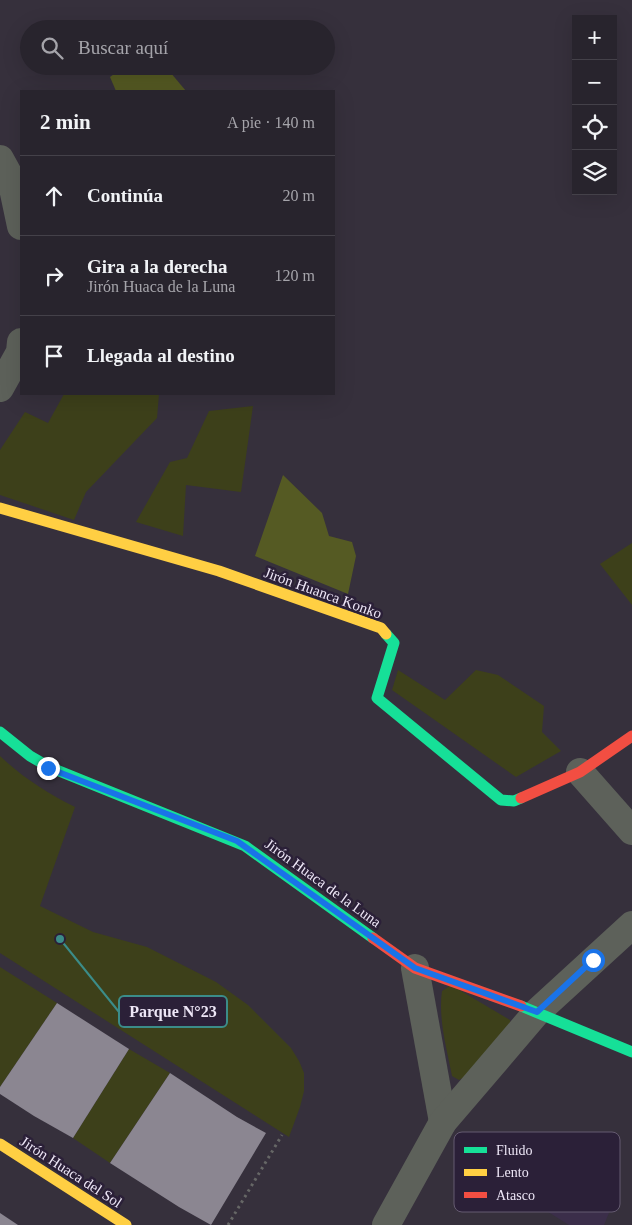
<!DOCTYPE html>
<html lang="es">
<head>
<meta charset="utf-8">
<style>
  :root { --surface:#28242d; --page:#302c35; --text:#f1f3f6; --muted:#a5a4aa; --line:#444149 }
  body { margin:0; font-family:Georgia,serif; background:var(--page); color:var(--text) }
  .controls { position:absolute; right:15px; top:15px; display:grid; overflow:hidden; border-radius:0px; box-shadow:0 5px 20px #0002 }
  .controls button { width:45px; height:45px; display:grid; place-items:center; padding:0; border:0; border-bottom:1px solid var(--line); background:var(--surface); color:var(--text); font:25px sans-serif }
  .stop { position:absolute; width:15px; height:15px; margin:-11px; border:4px solid #1a73e8; border-radius:50%; background:#fff }
  .stop.end { background:#1a73e8; border-color:#fff; box-shadow:0 1px 5px #0008 }
  .list { margin:0; padding:0; list-style:none }
  h2 { display:flex; justify-content:space-between; align-items:center; height:65px; margin:0; padding:0 20px; font-size:21px }
  h2 small { font-size:16px; font-weight:400; color:var(--muted) }
  .list li { display:grid; grid-template-columns:32px 1fr auto; gap:15px; align-items:center; box-sizing:border-box; height:80px; padding:0 20px; border-top:1px solid var(--line) }
  .list b { display:block; font-size:19px; white-space:nowrap }
  .list p { margin:0; font-size:16px; white-space:nowrap; color:var(--muted) }
  .list em { font-size:16px; font-style:normal; color:var(--muted) }
  .icon { flex:none; width:28px; height:28px; fill:none; stroke:currentColor; stroke-width:2; stroke-linecap:round; stroke-linejoin:round }
  .map { position:relative; flex:none; width:632px; height:1225px; overflow:hidden }
  .search { position:absolute; background:var(--surface); box-shadow:0 5px 20px #0002; left:20px; top:20px; width:315px; height:55px; display:flex; align-items:center; gap:12px; box-sizing:border-box; padding:0 18px; border-radius:28px; color:var(--muted); font-size:19px }
  .panel { position:absolute; background:var(--surface); box-shadow:0 5px 20px #0002; left:20px; top:90px; width:315px; height:305px; border-radius:0px }
  .map>svg:first-child { display:block }
  .built { fill:#3b2e4a }
  .green { fill:#3d401a }
  .forest { fill:#555a23 }
  .building { fill:#8b8691 }
  .lines { fill:none; stroke-linecap:round; stroke-linejoin:round }
  .path { stroke:#666766; stroke-width:3; stroke-dasharray:2.5 4; stroke-linecap:butt }
  .street { stroke:#5d615a; stroke-width:28 }
  .fast { stroke:#16e098; stroke-width:11 }
  .slow { stroke:#ffcf43; stroke-width:11 }
  .jam { stroke:#f24e42; stroke-width:11 }
  .route { stroke:#1a73e8; stroke-width:6 }
  .labels { text-anchor:middle; dominant-baseline:central; stroke-width:5; stroke-linejoin:round; paint-order:stroke }
  .street-label { font-size:15px; fill:#ede6f6; stroke:#2b2038 }
  .key { fill:#2b2038; stroke:#655b71; stroke-width:1 }
  .key-label { font-size:14px; fill:#ede6f6 }
  .leader { fill:none; stroke:#3b8c89; stroke-width:2 }
  .callout-dot { fill:#3b8c89; stroke:#2b2038; stroke-width:2 }
  .callout { fill:#2b2038; stroke:#3b8c89; stroke-width:2 }
  .callout-label { font-size:16px; text-anchor:middle; font-weight:bold; fill:#ede6f6 }
</style>
</head>
<body>
<div class="map">
<svg width="632" height="1225" viewBox="0 0 632 1225">
  <rect width="100%" height="100%" fill="#36303c"/>
  <path class="built" d="M 505,1139 L 613,1203 L 604,1225 L 569,1225 L 483,1171 Z"/>
  <g class="green">
    <path d="M 64,394 L 159,394 L 157,418 L 86,492 L 74,520 L 0,495 L 0,450 L 25,412 L 48,423 Z"/>
    <path d="M 253,406 L 241,492 L 186,485 L 183,536 L 136,522 L 170,462 L 187,458 L 209,411 Z"/>
    <path d="M 632,543 L 632,605 L 600,564 Z"/>
    <path d="M 398,670 L 445,700 L 476,670 L 498,675 L 544,706 L 542,732 L 561,751 L 516,777 L 392,690 Z"/>
    <path d="M 0,756 C 22,777 47,793 75,807 L 40,906 L 93,932 L 147,947 L 216,982 L 248,1005 L 291,1048 L 299,1061 L 304,1073 L 304,1091 L 300,1107 L 289,1137 L 0,953 Z"/>
    <path d="M 0,967 L 57,1003 L 0,1087 Z"/>
    <path d="M 451,985 L 510,1020 L 511,1027 L 464,1077 L 459,1080 L 452,1076 C 447,1049 438,1019 442,991 Z"/>
    <path d="M 129,1049 L 170,1073 L 110,1163 L 73,1138 Z"/>
  </g>
  <g class="forest">
    <path d="M 125,66 L 165,66 L 186,91 L 116,91 L 110,77 Z"/>
    <path d="M 283,475 L 322,513 L 329,536 L 352,542 L 356,556 L 348,594 L 255,556 Z"/>
  </g>
  <g class="building">
    <path d="M 57,1003 L 129,1049 L 73,1138 L 34,1116 L 0,1094 L 0,1087 Z"/>
    <path d="M 170,1073 L 237,1117 L 266,1133 L 211,1225 L 179,1207 L 110,1163 Z"/>
    <path d="M 0,1213 L 18,1225 L 0,1225 Z"/>
  </g>
  <g class="lines">
    <path class="path" d="M 228,1225 L 282,1135"/>
    <g class="street">
      <path d="M 0,159 L 11,179 L 21,226"/>
      <path d="M 0,388 L 20,352 L 21,342"/>
      <path d="M 580,772 L 632,831"/>
      <path d="M 415,968 L 443,1122"/>
      <path d="M 386,1225 L 443,1122 L 537,1012 L 632,925"/>
    </g>
    <g class="fast">
      <path d="M 386,634 L 394,643 L 377,698 L 501,800 L 514,801 L 521,798"/>
      <path d="M 0,732 L 30,756 L 49,767 L 245,846 L 373,938"/>
      <path d="M 521,1006 L 632,1052"/>
    </g>
    <g class="slow">
      <path d="M 0,508 L 219,571 L 381,628 L 386,634"/>
      <path d="M 0,1144 L 126,1225"/>
    </g>
    <g class="jam">
      <path d="M 521,798 L 580,772 L 632,736"/>
      <path d="M 373,938 L 415,968 L 521,1006"/>
    </g>
  </g>
  <g class="lines">
    <path class="route" d="M 48,768 L 237,841 L 415,968 L 537,1012 L 593,960"/>
  </g>
  <g class="labels">
    <g class="street-label">
      <text transform="translate(323 593) rotate(20)">Jirón Huanca Konko</text>
      <text transform="translate(323 883) rotate(36)">Jirón Huaca de la Luna</text>
      <text transform="translate(71 1172) rotate(33)">Jirón Huaca del Sol</text>
    </g>
  </g>
  <rect x="454" y="1132" width="166" height="80" rx="8" class="key"/>
  <rect x="464" y="1147" width="23" height="6" fill="#16e098"/>
  <rect x="464" y="1169" width="23" height="7" fill="#ffcf43"/>
  <rect x="464" y="1192" width="23" height="6" fill="#f24e42"/>
  <g class="key-label">
    <text x="496" y="1155">Fluido</text>
    <text x="496" y="1177">Lento</text>
    <text x="496" y="1200">Atasco</text>
  </g>
  <path class="leader" d="M60 939L119 1012"/>
  <circle class="callout-dot" cx="60" cy="939" r="5"/>
  <rect class="callout" x="119" y="996" width="108" height="31" rx="5"/>
  <g class="callout-label">
    <text x="173" y="1017">Parque N°23</text>
  </g>
</svg>
<div class="controls">
<button>+</button>
<button>−</button>
<button><svg class="icon" aria-label="locate" viewBox="0 0 24 24"><circle cx="12" cy="12" r="6"/><path d="M12 2v4M12 18v4M2 12h4M18 12h4"/></svg></button>
<button><svg class="icon" aria-label="layers" viewBox="0 0 24 24"><path d="M12 4l9 5-9 5-9-5zM3 14l9 5 9-5"/></svg></button>
</div>
<div class="stop" style="left:593px;top:960px"></div>
<div class="stop end" style="left:48px;top:768px"></div>
<div class="search"><svg class="icon" aria-label="search" viewBox="0 0 24 24"><circle cx="10" cy="10" r="6"/><path d="M15 15l6 6"/></svg>Buscar aquí</div>
<section class="panel">
<h2>2 min<small>A pie · 140 m</small></h2>
<ul class="list">
<li><svg class="icon" aria-label="ahead" viewBox="0 0 24 24"><path d="M12 20V5M6 11l6-6 6 6"/></svg><div><b>Continúa</b></div><em>20 m</em></li>
<li><svg class="icon" aria-label="right" viewBox="0 0 24 24"><path d="M7 20v-9h11M14 6l5 5-5 5"/></svg><div><b>Gira a la derecha</b><p>Jirón Huaca de la Luna</p></div><em>120 m</em></li>
<li><svg class="icon" aria-label="arrive" viewBox="0 0 24 24"><path d="M6 21V4h12l-3 4 3 4H6"/></svg><div><b>Llegada al destino</b></div></li>
</ul>
</section>
</div>
</body>
</html>
